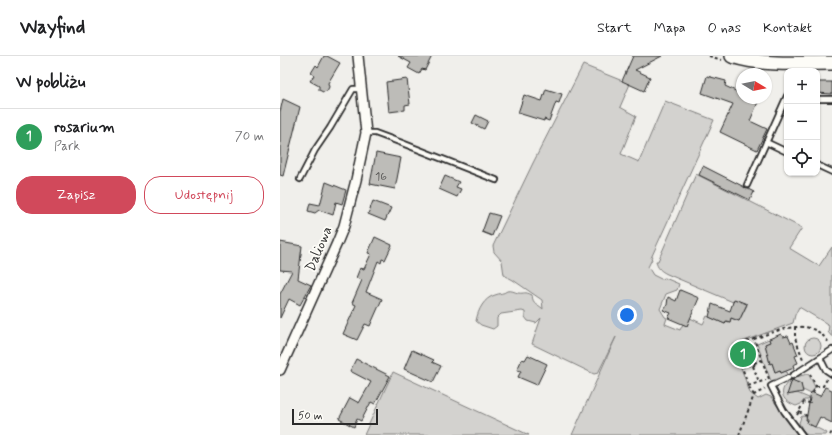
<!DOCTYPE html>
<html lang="pl">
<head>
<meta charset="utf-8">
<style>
  :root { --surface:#fff; --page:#f6f6f6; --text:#202124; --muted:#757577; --line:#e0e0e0; --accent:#d1495b }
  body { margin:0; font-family:Mynerve,sans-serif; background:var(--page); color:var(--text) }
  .controls { position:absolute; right:12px; top:12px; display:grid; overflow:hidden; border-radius:8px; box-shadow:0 1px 3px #0004 }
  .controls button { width:36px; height:36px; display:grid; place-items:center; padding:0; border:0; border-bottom:1px solid var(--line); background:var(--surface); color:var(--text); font:20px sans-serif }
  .compass { position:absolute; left:456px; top:12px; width:36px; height:36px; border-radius:50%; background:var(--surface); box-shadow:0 1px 3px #0004; rotate:100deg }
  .scale { position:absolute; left:12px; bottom:10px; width:86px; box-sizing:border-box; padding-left:4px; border:2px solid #2b2b2b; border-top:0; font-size:11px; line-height:14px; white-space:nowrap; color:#2b2b2b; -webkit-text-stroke:3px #fdfcf7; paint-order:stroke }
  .you { position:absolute; left:347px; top:259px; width:14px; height:14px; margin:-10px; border:3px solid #fff; border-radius:50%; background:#1a73e8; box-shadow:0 0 0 6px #1a73e833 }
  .badge { display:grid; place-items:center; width:26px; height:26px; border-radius:50%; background:var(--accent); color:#fff; font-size:13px; font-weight:700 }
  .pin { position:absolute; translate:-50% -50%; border:2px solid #fff; box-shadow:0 1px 4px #0006 }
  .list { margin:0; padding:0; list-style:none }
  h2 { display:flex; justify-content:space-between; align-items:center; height:52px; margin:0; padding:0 16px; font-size:17px }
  h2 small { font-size:13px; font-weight:400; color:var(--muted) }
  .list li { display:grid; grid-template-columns:26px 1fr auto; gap:12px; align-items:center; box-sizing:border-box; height:56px; padding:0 16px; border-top:1px solid var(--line) }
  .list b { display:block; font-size:15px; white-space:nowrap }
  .list p { margin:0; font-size:13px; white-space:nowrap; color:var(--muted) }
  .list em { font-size:13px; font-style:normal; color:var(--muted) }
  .actions { display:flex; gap:8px; padding:12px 16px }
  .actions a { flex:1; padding:9px 0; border:1px solid var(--accent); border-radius:16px; text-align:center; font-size:14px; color:var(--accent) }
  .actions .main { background:var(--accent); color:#fff }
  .icon { flex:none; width:22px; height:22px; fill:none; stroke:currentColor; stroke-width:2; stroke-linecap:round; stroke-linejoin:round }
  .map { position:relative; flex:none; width:552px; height:379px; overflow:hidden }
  header { display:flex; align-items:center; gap:24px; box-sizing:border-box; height:56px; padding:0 20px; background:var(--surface); border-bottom:1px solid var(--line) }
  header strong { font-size:19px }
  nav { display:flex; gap:22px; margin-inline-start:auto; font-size:14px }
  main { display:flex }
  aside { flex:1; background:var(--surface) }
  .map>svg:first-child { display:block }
  .green { fill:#d3d2cf; stroke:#7f7e7d }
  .building { fill:#bdbcb8; stroke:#2b2b2b }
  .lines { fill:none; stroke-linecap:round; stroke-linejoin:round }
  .lane-casing { stroke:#2b2b2b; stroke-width:8 }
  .street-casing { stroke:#2b2b2b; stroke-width:12 }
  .secondary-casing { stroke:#2b2b2b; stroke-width:16 }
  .path { stroke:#2b2b2b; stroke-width:2; stroke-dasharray:3 3; stroke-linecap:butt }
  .lane { stroke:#fdfcf7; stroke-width:4.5 }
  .street { stroke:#fdfcf7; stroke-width:9 }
  .secondary { stroke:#fdfcf7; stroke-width:13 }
  .labels { text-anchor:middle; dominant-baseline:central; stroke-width:3.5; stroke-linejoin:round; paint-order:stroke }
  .number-label { font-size:12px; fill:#504f4e }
  .street-label { font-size:14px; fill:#2b2b2b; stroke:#fdfcf7 }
</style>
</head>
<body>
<header>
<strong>Wayfind</strong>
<nav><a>Start</a><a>Mapa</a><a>O nas</a><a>Kontakt</a></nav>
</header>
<main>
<aside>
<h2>W pobliżu<small></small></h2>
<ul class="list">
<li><span class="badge" style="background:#2e9e5b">1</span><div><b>rosarium</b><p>Park</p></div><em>70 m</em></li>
</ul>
<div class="actions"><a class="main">Zapisz</a><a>Udostępnij</a></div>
</aside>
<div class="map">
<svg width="552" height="379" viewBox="0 0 552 379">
  <rect width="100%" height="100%" fill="#f0efeb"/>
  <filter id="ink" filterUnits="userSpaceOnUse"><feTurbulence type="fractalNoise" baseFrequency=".025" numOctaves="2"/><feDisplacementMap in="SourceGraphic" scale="8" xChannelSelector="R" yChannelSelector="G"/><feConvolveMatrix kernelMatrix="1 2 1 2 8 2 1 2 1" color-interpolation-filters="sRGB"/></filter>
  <g filter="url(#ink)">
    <g class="green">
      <path d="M 303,9 L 350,28 L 340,51 L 356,60 L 341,98 L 359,106 L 385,45 L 434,64 L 371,202 L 372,203 L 368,211 L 373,219 L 381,223 L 385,222 L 399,228 L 397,234 L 386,238 L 380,253 L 385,261 L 387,262 L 385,268 L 400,274 L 403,268 L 407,270 L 410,262 L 423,268 L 427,260 L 445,268 L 446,265 L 450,266 L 451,262 L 459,265 L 467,249 L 455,243 L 453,246 L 387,218 C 381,215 377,212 376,205 L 378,205 L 416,118 L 522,172 L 509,192 L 539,210 L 552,191 L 552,281 L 548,276 L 549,269 L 519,251 L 515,259 L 513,267 L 453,289 L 470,337 L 478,343 L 486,339 L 491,341 L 518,379 L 292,379 L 336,281 L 318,317 L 314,318 L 252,288 L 261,262 L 256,267 L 248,265 L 245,261 L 245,256 L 242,255 L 221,258 L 217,262 L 217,270 L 213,273 L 201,269 L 196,265 C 198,254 204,242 215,239 C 220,237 223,238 227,235 C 232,234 234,236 238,237 C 245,238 244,235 252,239 C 253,249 257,247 263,253 L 262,244 L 233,224 L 224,219 L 222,205 L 214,196 L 213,190 L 253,107 Z"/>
      <circle cx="533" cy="290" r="8"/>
      <path d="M 489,283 L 490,286 L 485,288 L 490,307 L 492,307 L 495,316 L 500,314 L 501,317 L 506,315 L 507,319 L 491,325 L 477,288 Z"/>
      <path d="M 113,316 L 249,379 L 84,379 Z"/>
      <path d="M 527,318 L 529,319 L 535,331 L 531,338 L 521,333 L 521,328 L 518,326 L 514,327 L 513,322 Z"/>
      <path d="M 509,325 L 512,338 L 517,337 L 529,342 L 528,344 L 524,344 L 521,348 L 516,350 C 503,345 497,337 509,325 Z"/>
      <path d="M 523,360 L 526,361 L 529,368 L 547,377 L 546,379 L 527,379 L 522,373 L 519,367 L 521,361 Z"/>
    </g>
    <g class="building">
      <path d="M 44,0 L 47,0 L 60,7 L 48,27 L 49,31 L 47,35 L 43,36 L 39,34 L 39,30 L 30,25 L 34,19 L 31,17 L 36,9 L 38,11 Z"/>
      <path d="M 118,0 L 152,0 L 145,14 L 142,13 L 139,18 L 128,12 L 131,7 Z"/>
      <path d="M 353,0 L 382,0 L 355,14 L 370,21 L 364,35 L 342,25 Z"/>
      <path d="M 427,20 L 446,25 L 445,30 L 462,38 L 462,42 L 470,42 L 478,46 L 470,65 L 487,73 L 477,94 L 440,76 L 453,48 L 422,37 Z"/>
      <path d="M 127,23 L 130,48 L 125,49 L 125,54 L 109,56 L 106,26 Z"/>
      <path d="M 537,26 L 552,26 L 552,38 L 537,37 Z"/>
      <path d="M 266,33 L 282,38 L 279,47 L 276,46 L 269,65 L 264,63 L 264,65 L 238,57 L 244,39 L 262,45 Z"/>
      <path d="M 3,43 L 20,51 L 3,120 L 0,119 L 0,56 Z"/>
      <path d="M 196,59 L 208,65 L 204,73 L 192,67 Z"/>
      <path d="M 96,97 L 121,102 L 115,133 L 90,128 Z"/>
      <path d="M 423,110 L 474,136 L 470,144 L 419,119 Z"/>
      <path d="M 165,120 L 179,126 L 176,131 L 181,133 L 177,141 L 159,133 Z"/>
      <path d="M 46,126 L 66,134 L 62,148 L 56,146 L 53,159 L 39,154 L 35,157 L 28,155 L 30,147 L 40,149 Z"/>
      <path d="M 93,145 L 111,152 L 105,165 L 88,158 Z"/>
      <path d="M 209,157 L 220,160 L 212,180 L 202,176 Z"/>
      <path d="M 95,181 L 112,189 L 105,204 L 102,203 L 101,207 L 98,205 L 86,236 L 102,243 L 90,270 L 85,268 L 77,284 L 63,278 L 76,249 L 72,247 L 82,224 L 76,222 L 80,212 L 84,213 L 91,198 L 88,197 Z"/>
      <path d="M 0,186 L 22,190 L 18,223 L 31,229 L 20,249 L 9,243 L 0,262 L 0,238 L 12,215 L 0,214 Z"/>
      <path d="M 400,234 L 419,242 L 407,270 L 388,262 L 391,257 L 383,254 L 387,249 L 388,241 L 396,245 Z"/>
      <path d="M 454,243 L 467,248 L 459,265 L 451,262 L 450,266 L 446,265 L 445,268 L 429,261 L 432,248 L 450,255 Z"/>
      <path d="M 501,278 L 503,281 L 508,280 L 511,287 L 513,286 L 518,299 L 515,300 L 518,307 L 513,309 L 514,312 L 501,317 L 500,314 L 495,316 L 492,307 L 490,308 L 485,288 L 490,286 L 489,283 Z"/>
      <path d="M 132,294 L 154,304 L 152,306 L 161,310 L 153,326 L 124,313 Z"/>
      <path d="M 248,299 L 267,308 L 257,329 L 238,321 L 241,315 L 237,314 L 242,303 L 245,304 Z"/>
      <path d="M 76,303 L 110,320 L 95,348 L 91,346 L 81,365 L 77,363 L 74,371 L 59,363 L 70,342 L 79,347 L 91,326 L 70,315 Z"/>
      <path d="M 512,324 L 521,328 L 523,336 L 507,339 Z"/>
      <path d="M 545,331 L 552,334 L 552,367 L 540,361 L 535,371 L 527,367 L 528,364 L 526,364 L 531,336 L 540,340 Z"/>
    </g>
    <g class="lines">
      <defs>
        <g id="lane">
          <path d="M 537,43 L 552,43"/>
          <path d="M 86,77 L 95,77 L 122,87 L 216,124"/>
          <path d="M 486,86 L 507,96"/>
          <path d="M 537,109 L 552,116"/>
          <path d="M 20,123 L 35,94 L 50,72 L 73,33 L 82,33"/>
          <path d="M 467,129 L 507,40"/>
          <path d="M 540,302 L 546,314 L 552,318"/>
          <path d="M 512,320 L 552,294"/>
          <path d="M 508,322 L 491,330 L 504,355 L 522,379"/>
        </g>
        <path id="street" d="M 0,314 L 57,187 L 64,170 L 76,124 L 86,77 L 78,0"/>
        <path id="secondary" d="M 452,0 C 484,10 519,7 552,7"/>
      </defs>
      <use href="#lane" class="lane-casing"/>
      <use href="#street" class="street-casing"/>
      <use href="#secondary" class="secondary-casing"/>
      <g class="path">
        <path d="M 429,0 L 442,4"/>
        <path d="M 515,271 L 515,282 L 523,303"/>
        <path d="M 474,283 C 499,274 531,259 549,287"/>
        <path d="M 464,287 L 471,306"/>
        <circle cx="472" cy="308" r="2.5"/>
        <path d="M 474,307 L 482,304"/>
        <path d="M 473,310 L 479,326"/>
        <path d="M 462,311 L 469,309"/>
        <path d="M 530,318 L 536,330 L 533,337"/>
        <path d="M 468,330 L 486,324"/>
        <path d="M 536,330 L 543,330 L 547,323"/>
        <path d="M 474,339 L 470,333 L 454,290 L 474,283 L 489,323"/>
        <path d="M 519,356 L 527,360"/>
        <path d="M 517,359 L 524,346 L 530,347 L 531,345"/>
        <path d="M 459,379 L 474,339 L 485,333"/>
        <path d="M 550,379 L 552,376"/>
      </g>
      <use href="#lane" class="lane"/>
      <use href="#street" class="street"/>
      <use href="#secondary" class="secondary"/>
    </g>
  </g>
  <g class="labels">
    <g class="number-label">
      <text x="101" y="121">16</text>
    </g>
    <g class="street-label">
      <text transform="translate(39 193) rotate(-67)">Daliowa</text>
    </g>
  </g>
</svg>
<div class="controls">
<button>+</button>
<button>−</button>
<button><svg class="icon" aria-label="locate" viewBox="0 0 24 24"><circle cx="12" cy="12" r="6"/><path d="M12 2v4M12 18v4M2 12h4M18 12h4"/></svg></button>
</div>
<svg class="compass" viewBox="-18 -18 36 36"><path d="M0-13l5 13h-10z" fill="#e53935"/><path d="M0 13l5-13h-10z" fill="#757577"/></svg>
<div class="scale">50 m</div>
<div class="you"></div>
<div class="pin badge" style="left:463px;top:298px;background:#2e9e5b">1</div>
</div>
</main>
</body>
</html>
